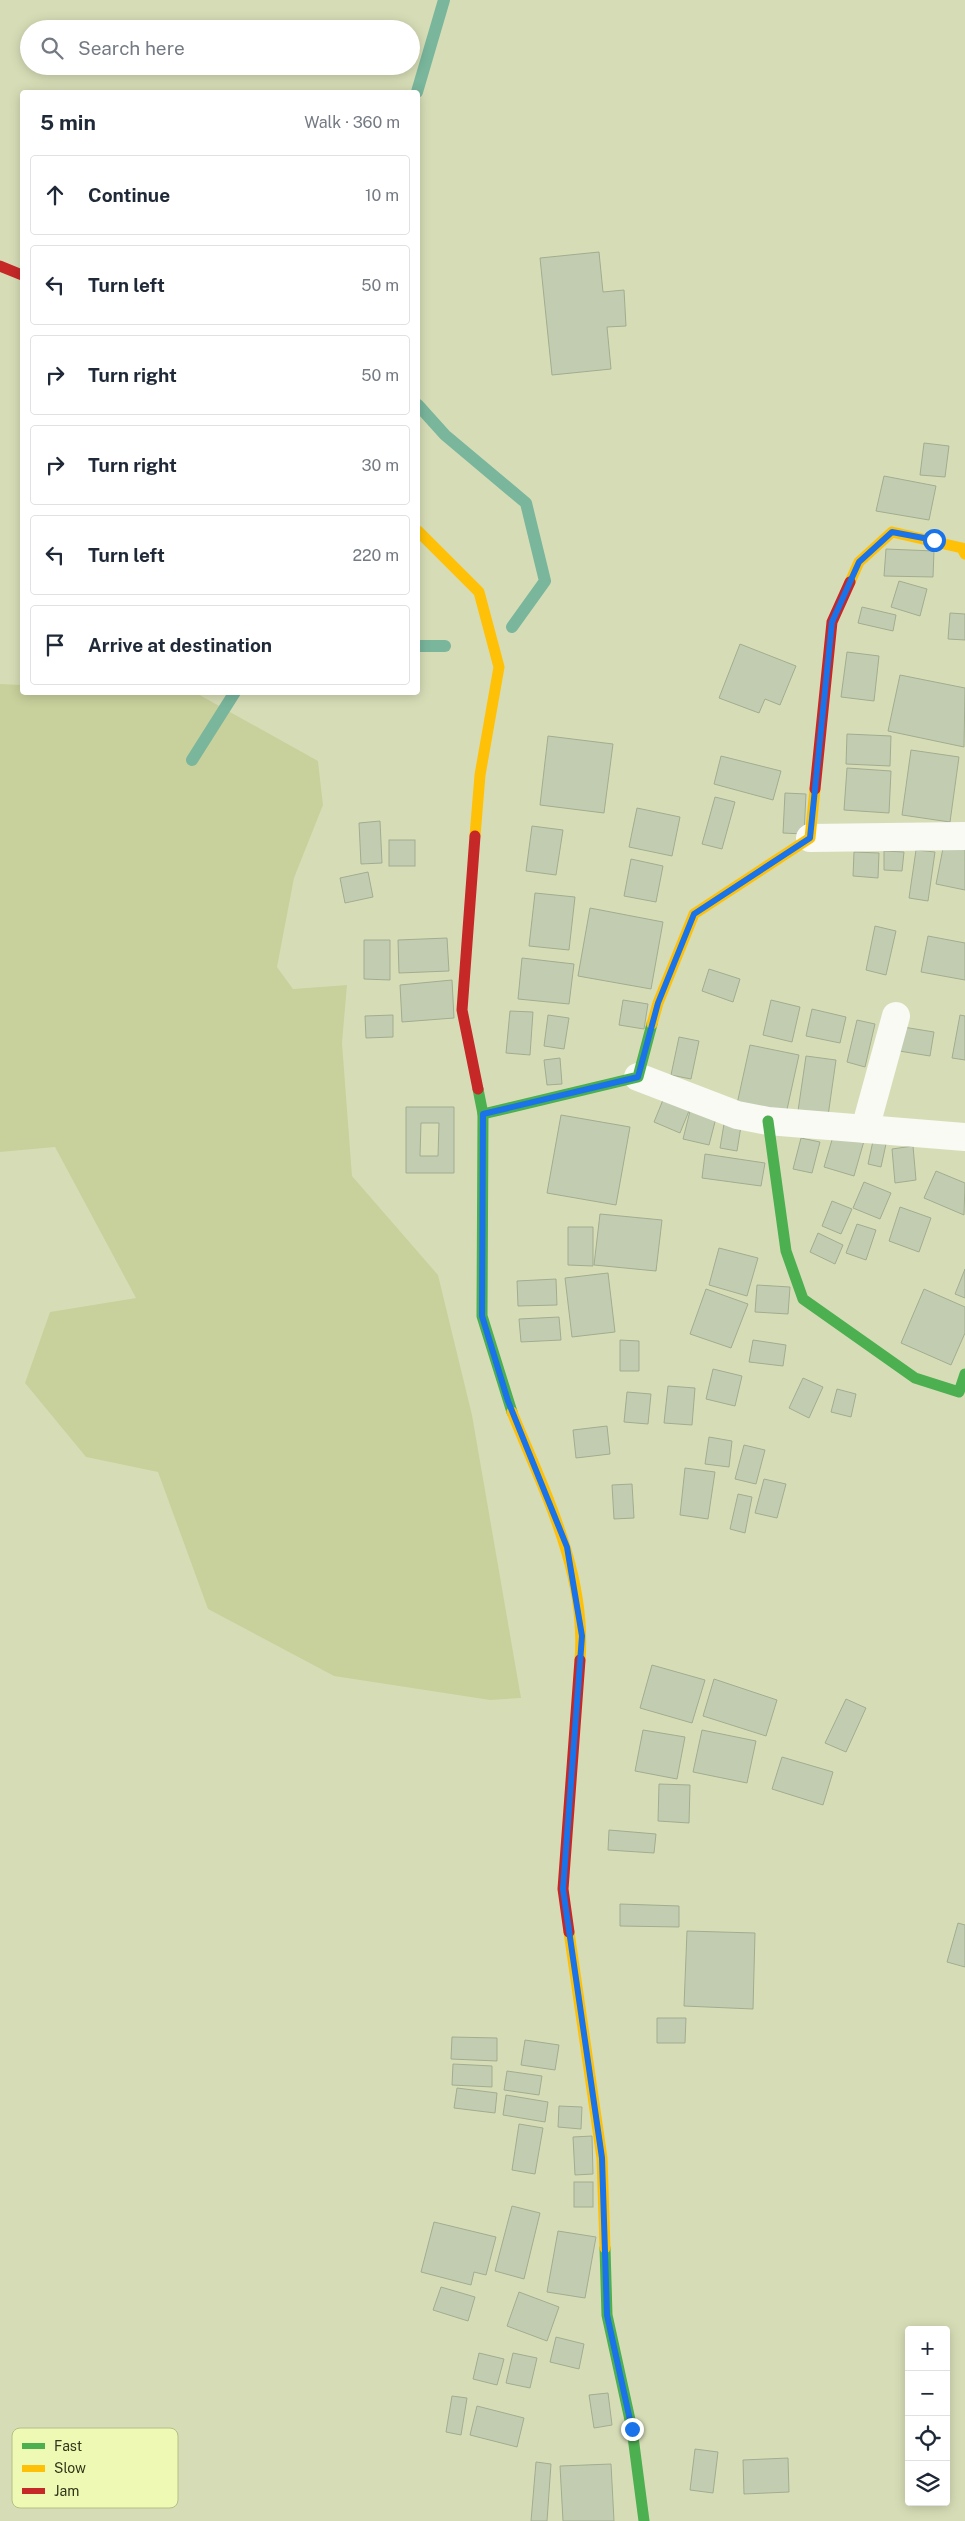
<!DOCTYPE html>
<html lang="en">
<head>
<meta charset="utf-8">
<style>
  :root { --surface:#fff; --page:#f2f2f3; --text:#1f2937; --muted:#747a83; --line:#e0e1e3 }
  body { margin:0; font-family:"Public Sans",sans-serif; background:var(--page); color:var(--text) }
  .controls { position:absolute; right:15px; bottom:15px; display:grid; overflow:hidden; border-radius:5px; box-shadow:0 2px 12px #0003 }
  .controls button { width:45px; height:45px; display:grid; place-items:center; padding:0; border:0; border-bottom:1px solid var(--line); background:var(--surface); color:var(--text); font:25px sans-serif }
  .stop { position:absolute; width:15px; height:15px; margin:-11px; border:4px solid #1a73e8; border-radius:50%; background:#fff }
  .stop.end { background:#1a73e8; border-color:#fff; box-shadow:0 1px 5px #0008 }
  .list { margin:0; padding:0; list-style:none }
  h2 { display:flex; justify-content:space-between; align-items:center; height:65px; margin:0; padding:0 20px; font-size:21px }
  h2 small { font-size:16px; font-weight:400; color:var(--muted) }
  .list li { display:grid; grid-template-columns:32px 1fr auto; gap:15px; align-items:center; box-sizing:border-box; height:80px; margin:0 10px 10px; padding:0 10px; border:1px solid var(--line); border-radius:5px }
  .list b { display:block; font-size:19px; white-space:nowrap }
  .list em { font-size:16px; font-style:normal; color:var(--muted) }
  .icon { flex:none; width:28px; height:28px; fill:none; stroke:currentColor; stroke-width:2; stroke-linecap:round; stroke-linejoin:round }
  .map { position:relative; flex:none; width:965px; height:2521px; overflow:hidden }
  .search { position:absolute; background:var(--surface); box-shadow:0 2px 12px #0003; left:20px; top:20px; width:400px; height:55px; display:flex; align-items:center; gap:12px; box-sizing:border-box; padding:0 18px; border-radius:28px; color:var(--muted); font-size:19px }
  .panel { position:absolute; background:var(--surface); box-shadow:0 2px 12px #0003; left:20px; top:90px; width:400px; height:605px; border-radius:5px }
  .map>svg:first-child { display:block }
  .green { fill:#c8d19c }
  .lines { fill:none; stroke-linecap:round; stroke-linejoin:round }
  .stream { stroke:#79b69c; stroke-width:12 }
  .building { fill:#c2ccb0; stroke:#a2ac90; fill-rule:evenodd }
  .street { stroke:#f9faf4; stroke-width:28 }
  .fast { stroke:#4caf50; stroke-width:11 }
  .slow { stroke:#ffc107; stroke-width:11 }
  .jam { stroke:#c62828; stroke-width:11 }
  .route { stroke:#1a73e8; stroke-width:6 }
  .key { fill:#eef9b4; stroke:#b6be86; stroke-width:1 }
  .key-label { font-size:14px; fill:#32361b }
</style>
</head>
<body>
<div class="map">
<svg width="965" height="2521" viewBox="0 0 965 2521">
  <rect width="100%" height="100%" fill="#d6ddb6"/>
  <path class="green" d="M 0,684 L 22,685 L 22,692 L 196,693 L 318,761 L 323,805 L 294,878 L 277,967 L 293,989 L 347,985 L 342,1043 L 352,1176 L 438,1275 L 472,1415 L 521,1698 L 490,1700 L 334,1676 L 208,1609 L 158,1472 L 86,1457 L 25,1383 L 50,1312 L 136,1298 L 55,1147 L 0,1152 Z"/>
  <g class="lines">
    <g class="stream">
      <path d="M 417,92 L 444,0"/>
      <path d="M 418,405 L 445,435 L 526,503 L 545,581 L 512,627"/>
      <path d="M 418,646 L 445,646"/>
      <path d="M 192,760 L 235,692"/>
    </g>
  </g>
  <g class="building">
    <path d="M 599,252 L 603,292 L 624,290 L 626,326 L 607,327 L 611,369 L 552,375 L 540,258 Z"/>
    <path d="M 924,443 L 949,446 L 945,477 L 920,475 Z"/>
    <path d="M 884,476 L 936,486 L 929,520 L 876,511 Z"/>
    <path d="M 886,549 L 934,551 L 933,577 L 884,576 Z"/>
    <path d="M 899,581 L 927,589 L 920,616 L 891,607 Z"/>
    <path d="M 862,607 L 896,615 L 893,631 L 858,623 Z"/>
    <path d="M 950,613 L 965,614 L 965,640 L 948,639 Z"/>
    <path d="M 740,644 L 796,666 L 780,705 L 765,699 L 759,713 L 719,698 Z"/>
    <path d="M 847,652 L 879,656 L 874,701 L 841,697 Z"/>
    <path d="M 900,675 L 965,688 L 964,747 L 888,731 Z"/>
    <path d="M 847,734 L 891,736 L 890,766 L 846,764 Z"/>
    <path d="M 548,736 L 613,744 L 604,813 L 540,805 Z"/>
    <path d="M 911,750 L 959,757 L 950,822 L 902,815 Z"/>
    <path d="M 721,756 L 781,771 L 773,800 L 714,784 Z"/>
    <path d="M 847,768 L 891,771 L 889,813 L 844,810 Z"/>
    <path d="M 785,793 L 806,794 L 804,834 L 783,833 Z"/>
    <path d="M 715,797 L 735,802 L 722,849 L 702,844 Z"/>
    <path d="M 637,808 L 680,817 L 672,856 L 629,847 Z"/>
    <path d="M 380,821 L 382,863 L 361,864 L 359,823 Z"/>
    <path d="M 532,826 L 563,830 L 556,875 L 526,871 Z"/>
    <path d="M 945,838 L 965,842 L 965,890 L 936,884 Z"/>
    <rect x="389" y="840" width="26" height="26"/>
    <path d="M 916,850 L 935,852 L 928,901 L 909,898 Z"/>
    <path d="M 884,851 L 904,852 L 902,871 L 884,870 Z"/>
    <path d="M 854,852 L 879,853 L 878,878 L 853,876 Z"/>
    <path d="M 631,859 L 663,866 L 656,902 L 624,896 Z"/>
    <path d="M 368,872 L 373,897 L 345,903 L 340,878 Z"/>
    <path d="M 535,893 L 575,897 L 569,950 L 529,946 Z"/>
    <path d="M 590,908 L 663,922 L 651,989 L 578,976 Z"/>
    <path d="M 875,926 L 896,931 L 886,975 L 866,970 Z"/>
    <path d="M 928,936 L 965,943 L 965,980 L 921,972 Z"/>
    <path d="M 447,938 L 449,971 L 399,973 L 398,940 Z"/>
    <path d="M 364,940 L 390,940 L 390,980 L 364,979 Z"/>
    <path d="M 522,958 L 574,964 L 569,1004 L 518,999 Z"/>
    <path d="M 709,969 L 740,979 L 733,1002 L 702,991 Z"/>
    <path d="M 452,980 L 454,1018 L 402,1022 L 400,985 Z"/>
    <path d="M 623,1000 L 648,1004 L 644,1029 L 619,1025 Z"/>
    <path d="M 771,1000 L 800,1007 L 792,1042 L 763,1035 Z"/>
    <path d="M 812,1009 L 846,1017 L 840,1043 L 806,1036 Z"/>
    <path d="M 510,1011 L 533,1012 L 530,1055 L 506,1053 Z"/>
    <path d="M 393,1015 L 393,1037 L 366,1038 L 365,1016 Z"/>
    <path d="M 548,1015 L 569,1018 L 564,1049 L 544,1046 Z"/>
    <path d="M 960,1015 L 965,1016 L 965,1060 L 952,1058 Z"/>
    <path d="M 857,1020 L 875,1024 L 865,1067 L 847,1062 Z"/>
    <path d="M 897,1026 L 934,1032 L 930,1056 L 893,1050 Z"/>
    <path d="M 679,1037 L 699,1041 L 691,1079 L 671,1075 Z"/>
    <path d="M 750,1045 L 799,1055 L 786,1114 L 737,1104 Z"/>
    <path d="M 806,1056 L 836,1060 L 828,1116 L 798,1111 Z"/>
    <path d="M 560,1058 L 562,1084 L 547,1085 L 544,1060 Z"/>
    <path d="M 665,1095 L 691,1106 L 680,1133 L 654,1122 Z"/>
    <path d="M 406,1107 L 454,1107 L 454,1173 L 406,1173 ZM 421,1123 L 439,1123 L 438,1156 L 420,1156 Z"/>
    <path d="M 690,1111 L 716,1118 L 709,1145 L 683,1139 Z"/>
    <path d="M 561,1115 L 630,1127 L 616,1205 L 547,1193 Z"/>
    <path d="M 724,1124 L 741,1126 L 737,1151 L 720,1148 Z"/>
    <path d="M 834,1133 L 864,1141 L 854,1176 L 824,1167 Z"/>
    <path d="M 801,1138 L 820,1142 L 812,1173 L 793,1169 Z"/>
    <path d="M 873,1141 L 886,1144 L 881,1167 L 868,1164 Z"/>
    <path d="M 913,1146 L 916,1180 L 895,1183 L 892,1149 Z"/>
    <path d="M 705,1154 L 765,1163 L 761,1186 L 702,1178 Z"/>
    <path d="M 936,1171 L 965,1183 L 964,1215 L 924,1198 Z"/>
    <path d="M 864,1182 L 891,1193 L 880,1219 L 853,1208 Z"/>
    <path d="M 832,1201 L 852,1209 L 841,1234 L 822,1226 Z"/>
    <path d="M 900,1207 L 931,1218 L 919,1252 L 889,1241 Z"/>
    <path d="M 600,1214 L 662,1220 L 656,1271 L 594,1265 Z"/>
    <path d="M 857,1224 L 876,1230 L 866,1260 L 846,1253 Z"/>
    <path d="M 568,1227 L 593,1227 L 593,1266 L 568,1265 Z"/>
    <path d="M 818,1233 L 843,1245 L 835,1264 L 810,1252 Z"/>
    <path d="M 719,1248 L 758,1258 L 747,1296 L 709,1285 Z"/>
    <path d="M 965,1269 L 965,1298 L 955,1294 Z"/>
    <path d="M 608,1273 L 615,1332 L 572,1337 L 565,1278 Z"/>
    <path d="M 556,1279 L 557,1305 L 518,1306 L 517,1281 Z"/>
    <path d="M 757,1285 L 790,1287 L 788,1314 L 755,1312 Z"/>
    <path d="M 706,1289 L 748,1304 L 731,1348 L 690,1334 Z"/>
    <path d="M 924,1289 L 965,1307 L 965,1333 L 951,1365 L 901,1343 Z"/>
    <path d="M 559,1317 L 561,1340 L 521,1342 L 519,1319 Z"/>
    <path d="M 620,1340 L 639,1341 L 639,1371 L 620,1371 Z"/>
    <path d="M 753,1340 L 786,1345 L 783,1366 L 749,1362 Z"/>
    <path d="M 713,1369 L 742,1376 L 735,1406 L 706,1399 Z"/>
    <path d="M 803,1378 L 823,1387 L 809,1418 L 789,1408 Z"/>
    <path d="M 668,1386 L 695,1388 L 692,1425 L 664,1423 Z"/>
    <path d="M 837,1389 L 856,1394 L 851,1417 L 831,1412 Z"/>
    <path d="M 627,1392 L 651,1394 L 648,1424 L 624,1422 Z"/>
    <path d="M 607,1426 L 610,1454 L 576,1458 L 573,1430 Z"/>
    <path d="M 709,1437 L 732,1441 L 729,1467 L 705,1464 Z"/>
    <path d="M 744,1445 L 765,1450 L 756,1484 L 735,1479 Z"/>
    <path d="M 685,1468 L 715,1472 L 708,1519 L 680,1515 Z"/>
    <path d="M 764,1479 L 786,1484 L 777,1518 L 755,1513 Z"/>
    <path d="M 632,1484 L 634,1518 L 614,1519 L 612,1485 Z"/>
    <path d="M 738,1494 L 752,1497 L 745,1533 L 730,1529 Z"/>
    <path d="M 652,1665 L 705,1680 L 692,1723 L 640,1708 Z"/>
    <path d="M 714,1679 L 777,1700 L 766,1736 L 703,1716 Z"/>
    <path d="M 846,1699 L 866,1708 L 846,1752 L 825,1743 Z"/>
    <path d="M 643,1730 L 685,1737 L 677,1779 L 635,1771 Z"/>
    <path d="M 702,1730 L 756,1741 L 747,1783 L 693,1772 Z"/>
    <path d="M 782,1757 L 833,1772 L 823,1805 L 772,1789 Z"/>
    <path d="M 659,1784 L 690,1785 L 689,1823 L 658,1821 Z"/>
    <path d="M 609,1830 L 656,1834 L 654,1853 L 608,1850 Z"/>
    <path d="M 620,1904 L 679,1906 L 679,1927 L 620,1926 Z"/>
    <path d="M 958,1923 L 965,1925 L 965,1967 L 947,1962 Z"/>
    <path d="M 687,1931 L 755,1933 L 753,2009 L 684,2006 Z"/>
    <path d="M 657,2018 L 686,2018 L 685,2043 L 657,2043 Z"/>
    <path d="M 452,2037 L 497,2038 L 497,2061 L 451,2059 Z"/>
    <path d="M 525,2040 L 559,2045 L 555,2070 L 521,2065 Z"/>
    <path d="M 453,2064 L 492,2066 L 492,2087 L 452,2085 Z"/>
    <path d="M 507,2071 L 542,2076 L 539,2095 L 504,2090 Z"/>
    <path d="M 457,2088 L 497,2093 L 495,2113 L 454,2108 Z"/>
    <path d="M 506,2095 L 548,2102 L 545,2122 L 503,2115 Z"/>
    <path d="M 559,2106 L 582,2107 L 581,2129 L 558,2127 Z"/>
    <path d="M 519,2124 L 543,2128 L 535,2174 L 512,2170 Z"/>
    <path d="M 592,2136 L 593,2174 L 575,2175 L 573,2137 Z"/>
    <rect x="574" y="2182" width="19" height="25"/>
    <path d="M 512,2206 L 540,2213 L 524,2279 L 495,2271 Z"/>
    <path d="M 434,2222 L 496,2237 L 486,2275 L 474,2272 L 471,2285 L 421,2272 Z"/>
    <path d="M 558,2231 L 596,2237 L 585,2298 L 547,2292 Z"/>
    <path d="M 441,2287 L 475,2297 L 468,2321 L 433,2310 Z"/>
    <path d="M 519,2292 L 559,2307 L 547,2341 L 507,2326 Z"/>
    <path d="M 556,2337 L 584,2344 L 579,2369 L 550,2362 Z"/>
    <path d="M 479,2353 L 504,2359 L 497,2385 L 473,2379 Z"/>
    <path d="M 513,2353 L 537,2358 L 530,2388 L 506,2383 Z"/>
    <path d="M 608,2393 L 612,2425 L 594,2428 L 589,2395 Z"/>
    <path d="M 452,2396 L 467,2398 L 461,2435 L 446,2432 Z"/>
    <path d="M 477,2406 L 524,2418 L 517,2447 L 470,2435 Z"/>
    <path d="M 695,2449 L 718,2452 L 713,2493 L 690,2490 Z"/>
    <path d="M 788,2458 L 789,2492 L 744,2494 L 743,2460 Z"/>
    <path d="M 536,2462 L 551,2464 L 547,2521 L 531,2521 Z"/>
    <path d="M 611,2464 L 614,2521 L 563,2521 L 560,2466 Z"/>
  </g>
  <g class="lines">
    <g class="street">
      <path d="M 810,838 L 965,836"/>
      <path d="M 638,1077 L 737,1115 L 768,1121 L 965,1137"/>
      <path d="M 865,1129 L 896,1016"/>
    </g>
    <g class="fast">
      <path d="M 478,1089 L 483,1114 L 482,1316 L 512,1412"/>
      <path d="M 483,1114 L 638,1077 L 652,1024"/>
      <path d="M 768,1121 L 786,1251 L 803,1299 L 915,1378 L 959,1392 L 965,1374"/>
      <path d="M 605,2248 L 607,2315 L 632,2429 L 644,2521"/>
    </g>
    <g class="slow">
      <path d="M 418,531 L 479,592 L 499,667 L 480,775 L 475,836"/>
      <path d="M 850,582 L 859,562 L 892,532 L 962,548 L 965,554"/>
      <path d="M 652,1024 L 658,1003 L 694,914 L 810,838 L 815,789"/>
      <path d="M 512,1412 C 544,1491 587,1573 580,1660"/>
      <path d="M 569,1932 L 602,2158 L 605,2248"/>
    </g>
    <g class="jam">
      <path d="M 0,266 L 22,275"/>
      <path d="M 815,789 L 832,622 L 850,582"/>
      <path d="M 475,836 L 462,1010 L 478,1089"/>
      <path d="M 569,1932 L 563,1889 L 580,1660"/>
    </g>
  </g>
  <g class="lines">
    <path class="route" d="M 632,2429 L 607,2315 L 602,2158 L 563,1889 L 582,1636 L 567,1547 L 508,1401 L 482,1316 L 483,1114 L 638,1077 L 658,1003 L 694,914 L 810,838 L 832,622 L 859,562 L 892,532 L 934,540"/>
  </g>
  <rect x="12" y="2428" width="166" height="80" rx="8" class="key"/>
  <rect x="22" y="2443" width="23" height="6" fill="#4caf50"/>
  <rect x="22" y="2465" width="23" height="7" fill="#ffc107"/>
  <rect x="22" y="2488" width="23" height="6" fill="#c62828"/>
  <g class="key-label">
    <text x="54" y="2451">Fast</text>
    <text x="54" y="2473">Slow</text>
    <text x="54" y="2496">Jam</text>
  </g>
</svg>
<div class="controls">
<button>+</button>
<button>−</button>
<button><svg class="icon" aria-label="locate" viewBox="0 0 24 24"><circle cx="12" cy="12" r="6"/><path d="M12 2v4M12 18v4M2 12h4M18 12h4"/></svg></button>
<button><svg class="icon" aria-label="layers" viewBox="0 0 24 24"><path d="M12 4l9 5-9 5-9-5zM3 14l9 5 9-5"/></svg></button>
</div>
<div class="stop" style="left:934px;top:540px"></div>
<div class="stop end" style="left:632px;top:2429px"></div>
<div class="search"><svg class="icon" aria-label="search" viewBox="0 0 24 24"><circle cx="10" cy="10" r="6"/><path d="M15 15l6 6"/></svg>Search here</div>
<section class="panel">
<h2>5 min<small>Walk · 360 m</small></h2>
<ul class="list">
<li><svg class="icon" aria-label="ahead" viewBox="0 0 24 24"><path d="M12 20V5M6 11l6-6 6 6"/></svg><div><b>Continue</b></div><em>10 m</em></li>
<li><svg class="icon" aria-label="left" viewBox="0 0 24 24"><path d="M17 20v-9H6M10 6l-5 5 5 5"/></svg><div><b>Turn left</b></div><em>50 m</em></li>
<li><svg class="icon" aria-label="right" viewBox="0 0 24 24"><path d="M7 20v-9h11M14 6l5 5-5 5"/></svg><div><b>Turn right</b></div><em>50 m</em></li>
<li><svg class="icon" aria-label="right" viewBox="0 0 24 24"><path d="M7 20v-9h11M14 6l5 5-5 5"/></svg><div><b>Turn right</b></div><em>30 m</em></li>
<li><svg class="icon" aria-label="left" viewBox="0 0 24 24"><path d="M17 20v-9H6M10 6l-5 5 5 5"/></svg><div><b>Turn left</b></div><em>220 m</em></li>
<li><svg class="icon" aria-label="arrive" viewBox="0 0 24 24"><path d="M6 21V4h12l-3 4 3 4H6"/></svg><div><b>Arrive at destination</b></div></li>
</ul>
</section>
</div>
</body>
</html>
